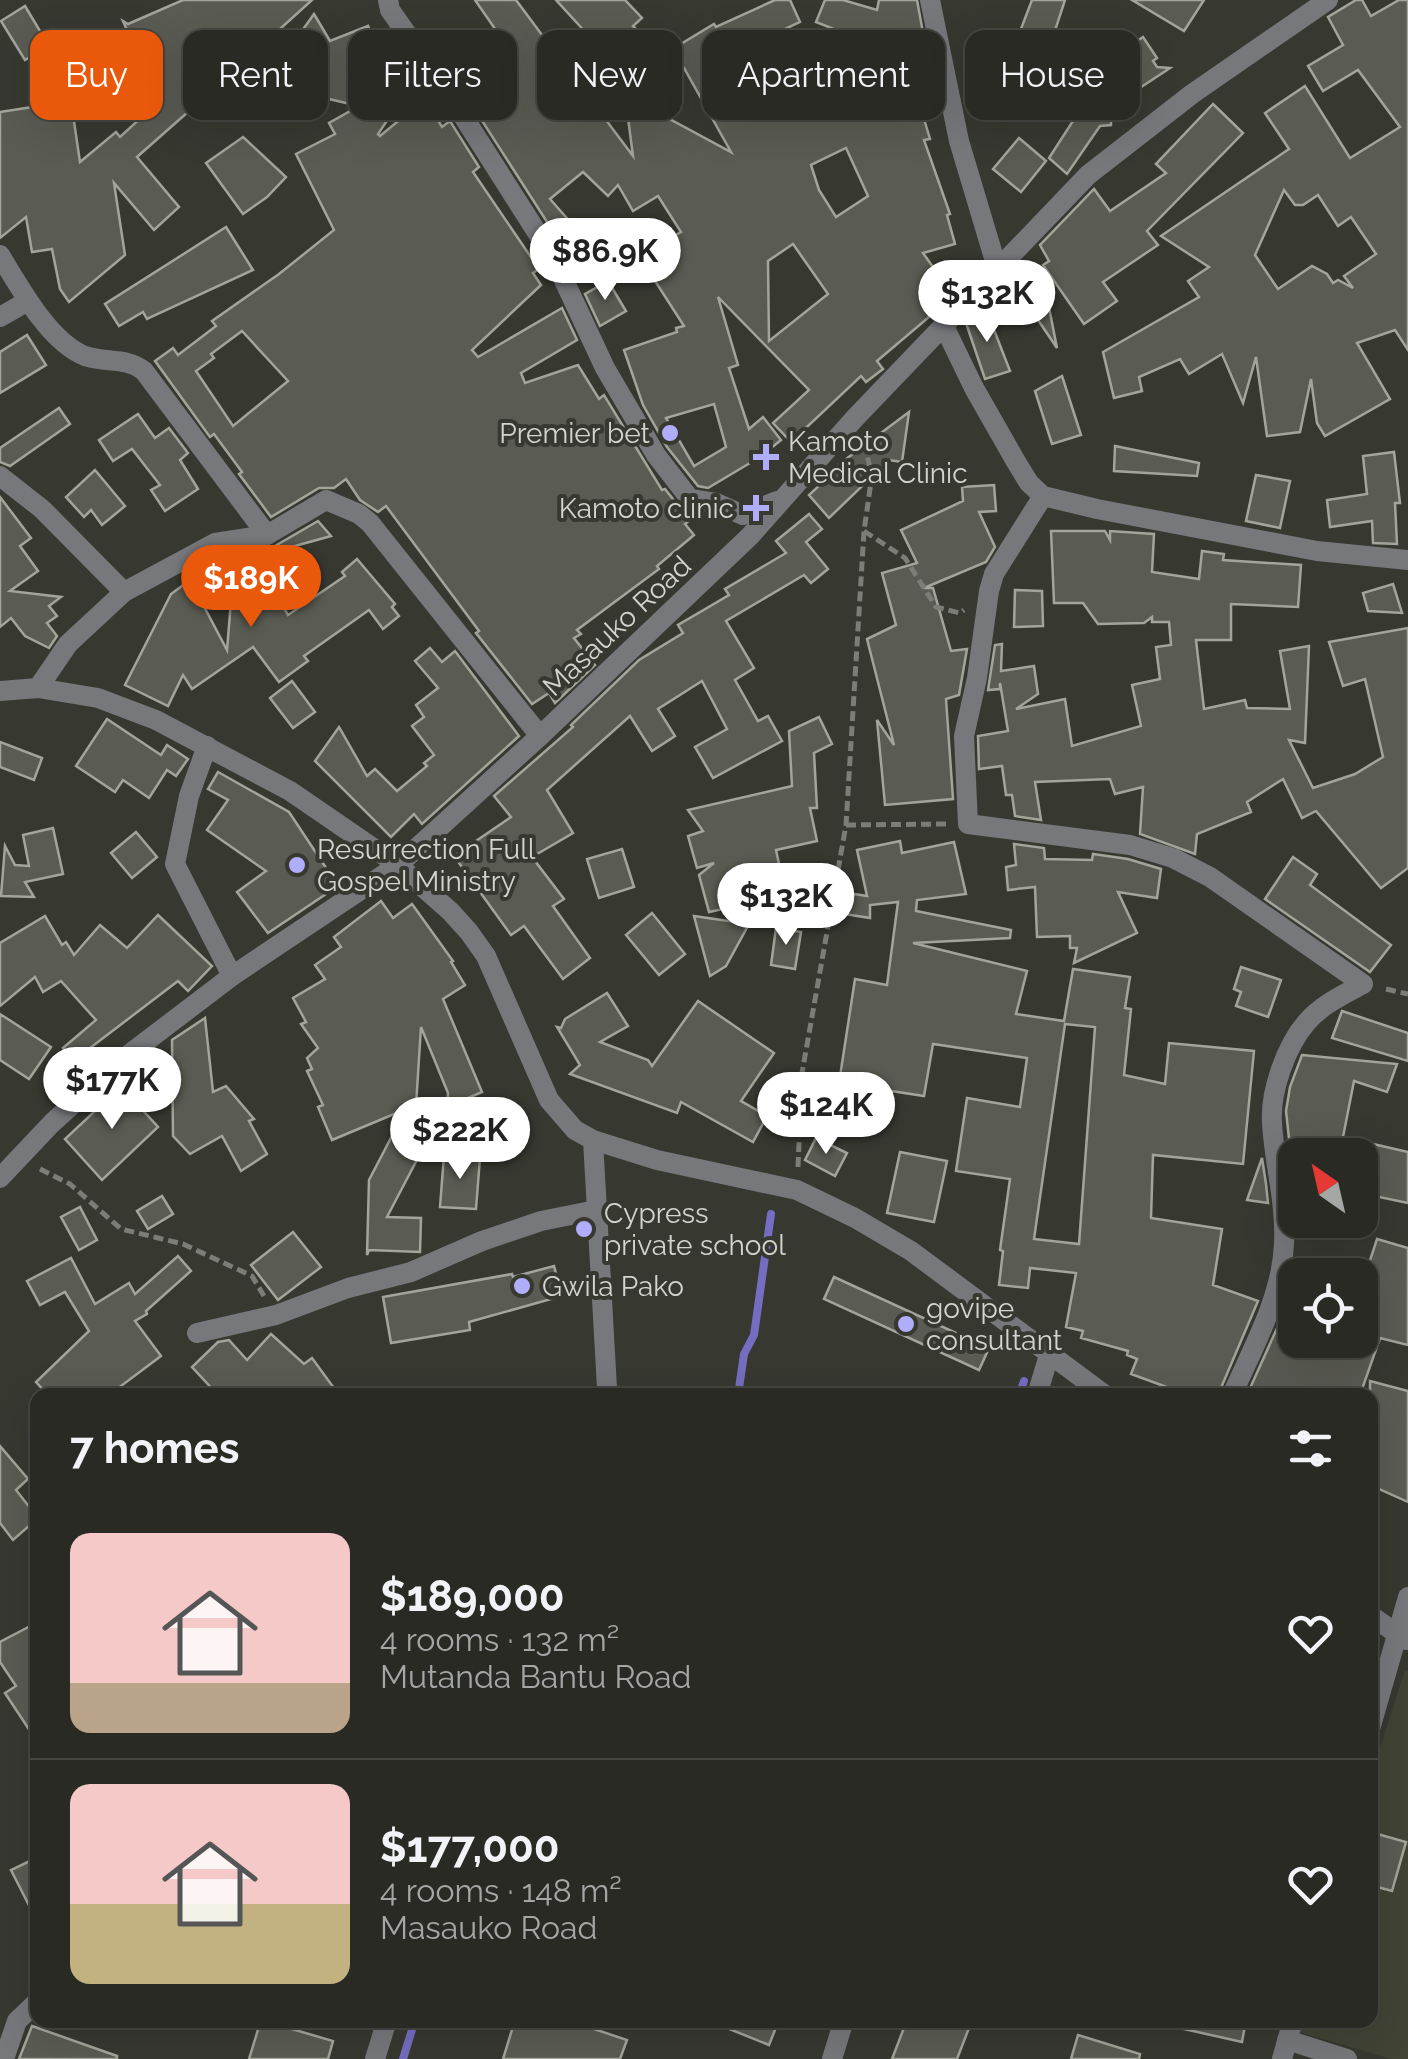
<!DOCTYPE html>
<meta charset="utf-8">
<style>
body{margin:0;font-family:Raleway,sans-serif;background:#31322c;color:#f1f3f6;height:100vh;display:flex;flex-direction:column;font-size:38px;white-space:nowrap}
*{box-sizing:border-box;margin:0}
p{font-size:32px;color:#a5a7a6}
.icon{flex:none;width:55px;height:55px;fill:none;stroke:currentColor;stroke-width:2;stroke-linecap:round;stroke-linejoin:round}
.map{position:relative;flex:1;overflow:hidden}
.drawer{position:absolute;left:30px;top:1388px;width:1348px;height:640px;display:flex;flex-direction:column;background:#292a24;border-radius:20px;box-shadow:0 10px 40px #0002,0 0 0 2px #454641}
.drawer>*{flex:none}
.banner{position:absolute;left:30px;top:30px;width:1350px;height:90px;display:flex;gap:20px}
.needle{width:65px;rotate:326deg}
.tools{position:absolute;left:1278px;top:1138px;display:grid;gap:20px}
.tools a{display:grid;place-items:center;width:100px;height:100px;border-radius:20px;background:#292a24;box-shadow:0 10px 40px #0002,0 0 0 2px #454641;font-size:50px}
.price{position:absolute;translate:-50% -85px;padding:0 22px;border-radius:35px;background:#fff;color:#222;font-size:32px;line-height:65px;filter:drop-shadow(0 2px 5px #0008)}
.price::after{content:'';position:absolute;left:50%;top:60px;width:30px;height:22px;margin-left:-15px;background:inherit;clip-path:polygon(0 0,100% 0,50% 100%)}
.price.selected{background:#ea580c;color:#fff}
ul{padding:0;list-style:none}
li{display:flex;align-items:center;gap:30px;height:250px;padding:0 40px}
li+li{border-top:2px solid #454641}
li span{display:grid;place-items:center;flex:none;width:280px;height:200px;border-radius:20px;color:#555}
li>.icon{margin-inline-start:auto}
span .icon{width:120px;height:120px;fill:#fffc;stroke-width:1}
li b{font-size:42px}
h2{display:flex;justify-content:space-between;align-items:center;height:120px;padding:0 40px;font-size:42px}
.pill{padding:0 35px;border-radius:20px;background:#292a24;box-shadow:0 10px 40px #0002,0 0 0 2px #454641;font-size:35px;line-height:90px}
.pill.selected{background:#ea580c;color:#fff}
.map>svg:first-child{display:block}
</style>
<div class="map">
<svg width="1408" height="2059" viewBox="0 0 1408 2059">
<rect width="100%" height="100%" fill="#373830"/>
<!-- built -->
<polygon fill="#414335" points="1405,1670 1408,1671 1408,2059 1391,2059 1296,2031 1299,2020 1370,2020 1370,1779"/>
<g fill="none" stroke-linecap="round" stroke-linejoin="round">
<!-- stream -->
<g stroke="#746dc1" stroke-width="8">
<polyline points="738,1395 744,1354 754,1335 771,1214"/>
<polyline points="1019,1395 1024,1381"/>
<polyline points="403,2059 415,2020"/>
</g>
</g>
<!-- building -->
<g fill="#5a5b52" stroke="#a3a59b" stroke-width="2.5" fill-rule="evenodd">
<polygon points="183,0 312,0 228,76 183,66 214,89 137,157 179,207 154,230 114,183 125,255 69,302 60,289 52,249 32,252 26,217 0,238 0,112 71,101 80,162 116,132 120,137 155,105 140,88 149,80 123,21 128,24"/>
<path d="M 475,0 L 516,0 L 580,86 L 553,110 L 594,104 L 633,156 L 625,95 L 731,152 L 684,68 L 677,72 L 666,53 L 714,24 L 716,27 L 775,0 L 790,0 L 800,22 L 736,52 L 906,78 L 897,106 L 918,99 L 930,139 L 924,140 L 950,214 L 947,215 L 955,244 L 923,253 L 945,284 L 939,291 L 948,301 L 877,361 L 883,369 L 866,382 L 861,376 L 791,442 L 773,423 L 809,390 L 718,297 L 738,365 L 729,368 L 749,429 L 763,417 L 781,440 L 760,457 L 708,488 L 698,486 L 667,447 L 643,405 L 624,350 L 677,332 L 676,328 L 684,326 L 639,256 L 681,232 L 658,196 L 633,211 L 618,185 L 608,196 L 583,172 L 550,199 L 609,266 L 597,278 L 556,236 L 472,105 L 479,100 L 455,73 L 500,36 ZM 846,148 L 868,196 L 836,217 L 819,190 L 811,165 ZM 793,244 L 828,294 L 769,341 L 768,261 ZM 714,404 L 726,447 L 694,466 L 666,418 Z"/>
<polygon points="556,0 625,0 642,18 633,26 639,32 610,59"/>
<polygon points="825,0 843,0 877,10 879,0 917,0 926,49 916,48 912,60 816,22"/>
<polygon points="1032,0 1065,0 1047,55 1042,59 1120,65 1113,57 1143,37 1157,58 1153,61 1157,67 1170,68 1111,107 1111,125 1100,126 1067,174 1049,158 1082,107 1019,103 1022,45 1016,42"/>
<polygon points="1132,0 1204,0 1184,31"/>
<path d="M 1356,0 L 1362,0 L 1371,16 L 1399,0 L 1408,0 L 1408,350 L 1395,330 L 1357,343 L 1390,399 L 1325,436 L 1317,423 L 1311,379 L 1300,432 L 1267,436 L 1256,357 L 1243,403 L 1222,354 L 1189,374 L 1180,359 L 1139,377 L 1142,391 L 1114,398 L 1103,352 L 1199,297 L 1188,281 L 1209,267 L 1161,236 L 1289,149 L 1265,113 L 1305,86 L 1350,158 L 1400,127 L 1358,70 L 1323,91 L 1308,66 L 1343,45 L 1328,17 ZM 1284,190 L 1295,205 L 1303,205 L 1318,195 L 1338,226 L 1351,217 L 1376,254 L 1344,276 L 1353,288 L 1338,280 L 1333,283 L 1327,274 L 1312,266 L 1278,289 L 1255,255 Z"/>
<polygon points="25,6 49,46 25,60 1,21"/>
<path d="M 314,14 L 330,41 L 368,26 L 398,104 L 378,134 L 380,136 L 425,99 L 442,127 L 450,121 L 479,167 L 473,172 L 539,269 L 533,273 L 541,285 L 472,350 L 478,357 L 562,308 L 577,340 L 521,373 L 525,383 L 578,365 L 599,399 L 604,395 L 662,490 L 665,489 L 680,508 L 697,514 L 685,524 L 694,535 L 657,566 L 659,569 L 577,630 L 581,634 L 574,638 L 595,665 L 555,703 L 549,693 L 532,704 L 476,633 L 479,631 L 386,506 L 378,512 L 360,500 L 346,479 L 334,488 L 319,488 L 271,517 L 239,474 L 242,472 L 214,434 L 210,437 L 155,361 L 173,348 L 178,355 L 216,326 L 212,321 L 279,274 L 334,230 L 296,154 L 335,134 L 329,123 L 359,106 L 264,84 ZM 242,331 L 288,381 L 233,426 L 196,371 L 214,358 L 211,354 Z"/>
<polygon points="1213,104 1243,133 1147,231 1158,245 1103,282 1117,301 1084,324 1043,265 1049,261 1040,245 1094,189 1110,211 1166,173 1156,164"/>
<polygon points="243,137 286,177 267,197 243,214 206,163"/>
<polygon points="1019,138 1046,161 1021,192 993,169"/>
<polygon points="226,227 253,270 147,319 143,312 119,326 105,304"/>
<polygon points="1042,272 1057,348 1017,289"/>
<polygon points="608,281 626,311 600,326 585,294"/>
<polygon points="984,304 1010,371 985,379 966,323"/>
<polygon points="27,335 46,365 0,393 0,352"/>
<polygon points="1062,376 1081,435 1052,444 1035,391"/>
<polygon points="59,408 70,424 10,466 0,462 0,448"/>
<polygon points="909,412 902,462 889,460 829,518 809,495 835,471 834,468"/>
<polygon points="138,414 155,438 169,428 188,453 180,460 198,489 165,511 151,490 160,485 132,449 113,461 99,440"/>
<polygon points="1115,446 1199,463 1197,476 1114,471"/>
<polygon points="1394,452 1400,503 1395,503 1397,544 1373,543 1372,521 1330,527 1327,500 1367,494 1363,456"/>
<polygon points="95,470 125,506 102,525 91,510 84,517 66,497"/>
<polygon points="1256,475 1290,481 1280,528 1246,521"/>
<polygon points="994,485 996,511 979,512 995,547 986,562 924,588 933,588 951,651 967,649 959,695 946,699 953,799 885,805 877,720 894,745 867,639 896,625 882,573 917,563 901,530 963,501 962,487"/>
<polygon points="0,497 31,538 20,546 38,571 10,591 61,597 49,606 57,616 47,623 57,636 49,648 25,636 11,618 0,627"/>
<polygon points="809,514 822,529 806,542 828,569 811,583 804,575 726,621 754,668 735,680 758,721 768,716 782,741 713,778 695,747 727,729 702,681 658,709 675,736 652,751 630,716 547,790 573,833 532,857 564,899 553,906 590,958 563,979 524,926 511,935 454,856 511,817 494,796 573,727 571,725 639,660 683,633 678,625 729,595 725,589 786,553 776,541"/>
<polygon points="318,521 331,536 277,551 275,546"/>
<polygon points="1051,531 1105,531 1110,540 1110,531 1154,534 1152,572 1199,579 1202,551 1224,554 1223,560 1301,565 1298,607 1231,604 1231,640 1196,640 1204,709 1245,700 1247,708 1290,709 1280,651 1309,646 1305,743 1289,740 1313,788 1355,774 1383,757 1365,679 1343,686 1329,642 1408,628 1408,868 1381,888 1316,811 1302,818 1283,779 1247,802 1251,812 1197,834 1195,854 1140,834 1143,787 1115,794 1110,779 1035,782 1041,820 1015,816 1012,795 1006,795 1002,766 979,769 978,736 1008,731 1000,683 1000,689 988,690 995,645 1002,644 1001,671 1034,666 1038,694 1016,709 1065,699 1072,746 1141,726 1132,685 1160,679 1156,647 1171,645 1169,622 1152,622 1152,617 1144,623 1098,624 1083,603 1054,603"/>
<polygon points="357,559 395,604 392,607 399,616 383,629 369,610 304,656 308,661 279,682 253,647 192,689 183,675 168,706 125,685 171,594 190,580 227,650 233,576 256,561 288,615 345,576 342,572"/>
<polygon points="1393,584 1402,613 1368,611 1363,593"/>
<polygon points="1015,590 1042,591 1043,626 1014,627"/>
<polygon points="430,648 442,662 455,651 519,736 422,824 414,814 391,837 315,761 339,727 367,776 375,769 397,791 427,766 424,763 434,755 412,726 424,717 416,705 438,688 415,661"/>
<polygon points="292,681 315,712 293,728 270,698"/>
<polygon points="819,717 832,744 814,753 817,808 810,808 817,841 776,850 786,896 709,912 699,875 714,863 697,868 688,836 703,831 688,810 792,786 789,731"/>
<polygon points="107,719 161,755 167,745 188,759 176,776 167,770 149,798 123,780 115,792 76,766"/>
<polygon points="0,742 42,758 34,780 0,767"/>
<polygon points="218,772 289,812 338,886 268,933 237,892 266,871 207,830 228,800 208,789"/>
<polygon points="53,828 63,874 25,882 34,897 1,896 5,846 15,865 29,866 23,835"/>
<polygon points="136,832 157,857 132,878 111,853"/>
<path d="M 900,841 L 902,853 L 954,842 L 966,894 L 917,900 L 916,911 L 1011,930 L 1010,938 L 913,943 L 1027,971 L 1016,1014 L 1064,1021 L 1073,969 L 1130,977 L 1125,1008 L 1131,1009 L 1124,1075 L 1165,1084 L 1169,1043 L 1254,1051 L 1243,1164 L 1153,1155 L 1151,1218 L 1222,1229 L 1213,1285 L 1258,1301 L 1218,1395 L 1168,1395 L 1172,1389 L 1131,1374 L 1137,1359 L 1127,1355 L 1128,1351 L 1081,1338 L 1083,1331 L 1066,1327 L 1076,1273 L 1030,1268 L 1028,1288 L 999,1285 L 1003,1251 L 1000,1250 L 1010,1179 L 956,1171 L 967,1098 L 1020,1107 L 1027,1058 L 933,1044 L 924,1096 L 839,1083 L 855,979 L 887,985 L 898,902 L 870,905 L 870,918 L 838,913 L 841,892 L 867,896 L 857,850 ZM 1065,1024 L 1095,1027 L 1079,1244 L 1034,1239 Z"/>
<polygon points="1014,844 1044,848 1045,859 1092,860 1093,854 1128,859 1161,869 1157,898 1118,892 1137,933 1074,963 1077,948 1070,948 1070,936 1037,937 1035,887 1008,890 1006,867 1016,865"/>
<polygon points="622,849 634,887 599,898 587,859"/>
<polygon points="1293,857 1317,874 1310,885 1391,945 1370,972 1265,899"/>
<polygon points="381,901 393,918 412,904 453,961 451,962 465,985 443,999 482,1092 447,1107 448,1093 421,1027 413,1153 420,1154 387,1217 421,1218 420,1252 369,1250 367,1255 369,1180 406,1109 332,1140 318,1107 323,1105 307,1071 312,1069 307,1058 318,1048 301,1024 306,1022 293,998 325,979 315,965 341,947 334,937"/>
<polygon points="652,913 685,954 659,975 626,935"/>
<polygon points="158,915 212,966 188,991 178,981 73,1061 63,1048 96,1020 61,981 43,992 35,977 0,1006 0,943 45,916 62,945 66,942 74,955 100,925 127,948"/>
<polygon points="694,916 749,924 726,966 710,976"/>
<polygon points="776,928 801,932 795,969 771,965"/>
<polygon points="1241,967 1281,980 1268,1017 1236,1006 1241,992 1234,989"/>
<polygon points="607,993 628,1026 600,1042 648,1060 652,1066 698,1001 774,1053 741,1101 767,1116 753,1142 681,1102 677,1113 570,1074 580,1065 557,1027 561,1028 565,1019"/>
<polygon points="1342,1011 1408,1033 1408,1061 1332,1038"/>
<polygon points="0,1014 51,1047 29,1079 0,1060"/>
<polygon points="205,1018 213,1092 226,1086 254,1119 249,1121 267,1154 241,1171 222,1136 190,1154 173,1136 172,1040"/>
<polygon points="1302,1055 1397,1064 1387,1092 1354,1081 1343,1137 1408,1152 1408,1203 1360,1193 1360,1155 1295,1155 1295,1194 1286,1111 1290,1087"/>
<polygon points="117,1082 158,1127 102,1180 65,1139 109,1098 106,1093"/>
<polygon points="816,1138 847,1153 835,1176 805,1160"/>
<polygon points="900,1152 947,1161 934,1222 887,1213"/>
<polygon points="444,1155 480,1158 476,1209 440,1207"/>
<polygon points="1262,1158 1266,1184 1268,1203 1247,1200"/>
<polygon points="162,1196 173,1214 148,1229 137,1211"/>
<polygon points="80,1207 97,1240 79,1250 61,1217"/>
<polygon points="293,1232 321,1267 278,1300 251,1265"/>
<polygon points="1377,1239 1408,1248 1408,1345 1380,1338 1360,1395 1247,1395 1278,1326 1295,1269 1295,1340 1338,1354 1343,1340 1360,1340 1360,1291"/>
<polygon points="178,1256 191,1271 146,1311 147,1314 135,1321 161,1356 109,1395 48,1395 36,1382 89,1331 65,1292 40,1305 27,1281 71,1258 95,1304 129,1283 135,1294"/>
<polygon points="554,1266 562,1296 469,1322 470,1330 391,1343 383,1297 512,1274 513,1277"/>
<polygon points="834,1277 989,1348 979,1370 824,1299"/>
<polygon points="271,1334 304,1364 312,1358 339,1395 218,1395 192,1367 218,1342 229,1340 247,1360"/>
<polygon points="1370,1381 1408,1391 1408,1502 1370,1485"/>
<polygon points="0,1446 28,1479 16,1490 38,1518 13,1540 0,1523"/>
<polygon points="38,1622 38,1743 5,1693 16,1686 0,1662 0,1642"/>
<polygon points="1374,1833 1406,1842 1392,1891 1370,1885 1370,1848"/>
<polygon points="38,1857 38,1923 11,1870"/>
<polygon points="261,2020 333,2041 328,2059 249,2059"/>
<polygon points="515,2020 567,2020 627,2040 620,2059 503,2059"/>
<polygon points="707,2020 779,2020 769,2045"/>
<polygon points="907,2020 948,2020 969,2028 957,2059 892,2059"/>
<polygon points="1185,2020 1246,2020 1242,2042 1184,2029"/>
<polygon points="32,2026 117,2056 117,2059 19,2059"/>
<polygon points="1078,2035 1140,2054 1139,2059 1071,2059"/>
</g>
<g fill="none" stroke-linecap="round" stroke-linejoin="round">
<!-- path -->
<g stroke="#7c7d77" stroke-width="5" stroke-dasharray="10 5" stroke-linecap="butt">
<polyline points="864,531 905,558 936,607 960,613 964,610"/>
<polyline points="846,825 948,824"/>
<polyline points="1386,989 1408,994"/>
<polyline points="798,1167 802,1073 846,825 864,531 872,475 863,440"/>
<polyline points="40,1169 70,1184 121,1229 183,1244 252,1276 264,1296"/>
</g>
<!-- minor -->
<g stroke="#77787c" stroke-width="20">
<polyline points="388,0 390,10 447,91 554,259 605,368 656,455 690,499 716,503 743,515 777,501"/>
<polyline points="930,0 959,141 997,268"/>
<path d="M 0,255 C 19,286 49,342 85,356 C 105,363 127,357 144,371 L 267,535"/>
<polyline points="0,317 28,301"/>
<polyline points="944,326 974,388 1015,460 1029,483 1043,496 1097,509 1317,551 1408,560"/>
<polyline points="0,476 42,509 124,592"/>
<path d="M 1043,496 L 994,574 L 989,591 L 977,678 L 964,736 L 968,824 L 1130,845 L 1173,858 L 1210,877 L 1363,984 C 1343,995 1321,1005 1306,1023 C 1286,1046 1270,1092 1272,1122 C 1274,1164 1286,1200 1284,1244 C 1282,1296 1253,1348 1232,1395"/>
<polyline points="38,688 68,644 124,592 215,543 267,535 326,500 359,514 370,523 540,736"/>
<polyline points="0,691 38,688 98,698 156,720 290,791 398,865 451,912 469,932 486,956 549,1100 575,1130 593,1140 657,1160 797,1190 855,1218 911,1251 1105,1395"/>
<polyline points="207,746 189,796 175,864 232,976"/>
<polyline points="593,1140 607,1388 605,1395"/>
<polyline points="0,1178 52,1123 119,1062 232,976 398,865 540,736 750,536 855,418 1088,175 1192,94 1328,0"/>
<polyline points="197,1333 276,1315 348,1288 411,1272 482,1241 541,1221 596,1210"/>
<polyline points="1037,1395 1050,1352"/>
<polyline points="1370,1615 1406,1640"/>
<polyline points="1370,1729 1408,1597"/>
<polyline points="1287,2040 1347,2059"/>
<polyline points="4,2059 17,2021 38,2001"/>
<polyline points="375,2059 387,2020"/>
<polyline points="832,2059 844,2020"/>
<polyline points="1282,2059 1293,2020"/>
</g>
</g>
<!-- markers -->
<g fill="#b0adfa" stroke="#373830" stroke-width="4">
<circle cx="670" cy="433" r="10"/>
<path d="M761 442h10v10h10v10h-10v10h-10v-10h-10v-10h10z"/>
<path d="M751 493h10v10h10v10h-10v10h-10v-10h-10v-10h10z"/>
<circle cx="297" cy="865" r="10"/>
<circle cx="584" cy="1229" r="10"/>
<circle cx="522" cy="1286" r="10"/>
<circle cx="906" cy="1324" r="10"/>
</g>
<g text-anchor="middle" dominant-baseline="central" stroke-width="8" stroke-linejoin="round" paint-order="stroke">
<!-- poi labels -->
<g font-size="28" fill="#d3d4cf" stroke="#373830" text-anchor="start">
<text x="650" y="433" text-anchor="end">Premier bet</text>
<text x="788" y="441">Kamoto<tspan x="788" dy="32">Medical Clinic</tspan></text>
<text x="734" y="508" text-anchor="end">Kamoto clinic</text>
<text x="317" y="849">Resurrection Full<tspan x="317" dy="32">Gospel Ministry</tspan></text>
<text x="604" y="1213">Cypress<tspan x="604" dy="32">private school</tspan></text>
<text x="542" y="1286">Gwila Pako</text>
<text x="926" y="1308">govipe<tspan x="926" dy="32">consultant</tspan></text>
</g>
<!-- street labels -->
<g font-size="28" fill="#d3d4cf" stroke="#373830">
<text transform="translate(617 626) rotate(-43)">Masauko Road</text>
</g>
</g>
</svg>
<div class="tools">
<a><svg class="needle" viewBox="-14 -14 28 28"><path d="M0-13l5 13h-10z" fill="#e53935"/><path d="M0 13l5-13h-10z" fill="#a5a7a6"/></svg></a>
<a><svg class="icon" aria-label="locate" viewBox="0 0 24 24"><circle cx="12" cy="12" r="6"/><path d="M12 2v4M12 18v4M2 12h4M18 12h4"/></svg></a>
</div>
<b class="price" style="left:605px;top:303px">$86.9K</b>
<b class="price" style="left:987px;top:345px">$132K</b>
<b class="price selected" style="left:251px;top:630px">$189K</b>
<b class="price" style="left:786px;top:948px">$132K</b>
<b class="price" style="left:112px;top:1132px">$177K</b>
<b class="price" style="left:826px;top:1157px">$124K</b>
<b class="price" style="left:460px;top:1182px">$222K</b>
<div class="banner">
<a class="pill selected">Buy</a>
<a class="pill">Rent</a>
<a class="pill">Filters</a>
<a class="pill">New</a>
<a class="pill">Apartment</a>
<a class="pill">House</a>
</div>
<section class="drawer">
<h2>7 homes<svg class="icon" aria-label="filters" viewBox="0 0 24 24"><path d="M4 7h16M4 17h16"/><circle cx="9" cy="7" r="2"/><circle cx="15" cy="17" r="2"/></svg></h2>
<ul>
<li><span style="background:linear-gradient(#f6c9c9 75%,#b9a48a 0)"><svg class="icon" aria-label="home" viewBox="0 0 24 24"><path d="M3 11l9-7 9 7M6 9v11h12V9"/></svg></span><div><b>$189,000</b><p>4 rooms · 132 m²</p><p>Mutanda Bantu Road</p></div><svg class="icon" aria-label="heart" viewBox="0 0 24 24"><path d="M12 20l-8-8c-3-5 5-10 8-4 3-6 11-1 8 4z"/></svg></li>
<li><span style="background:linear-gradient(#f6c9c9 60%,#c2b280 0)"><svg class="icon" aria-label="home" viewBox="0 0 24 24"><path d="M3 11l9-7 9 7M6 9v11h12V9"/></svg></span><div><b>$177,000</b><p>4 rooms · 148 m²</p><p>Masauko Road</p></div><svg class="icon" aria-label="heart" viewBox="0 0 24 24"><path d="M12 20l-8-8c-3-5 5-10 8-4 3-6 11-1 8 4z"/></svg></li>
</ul>
</section>
</div>
